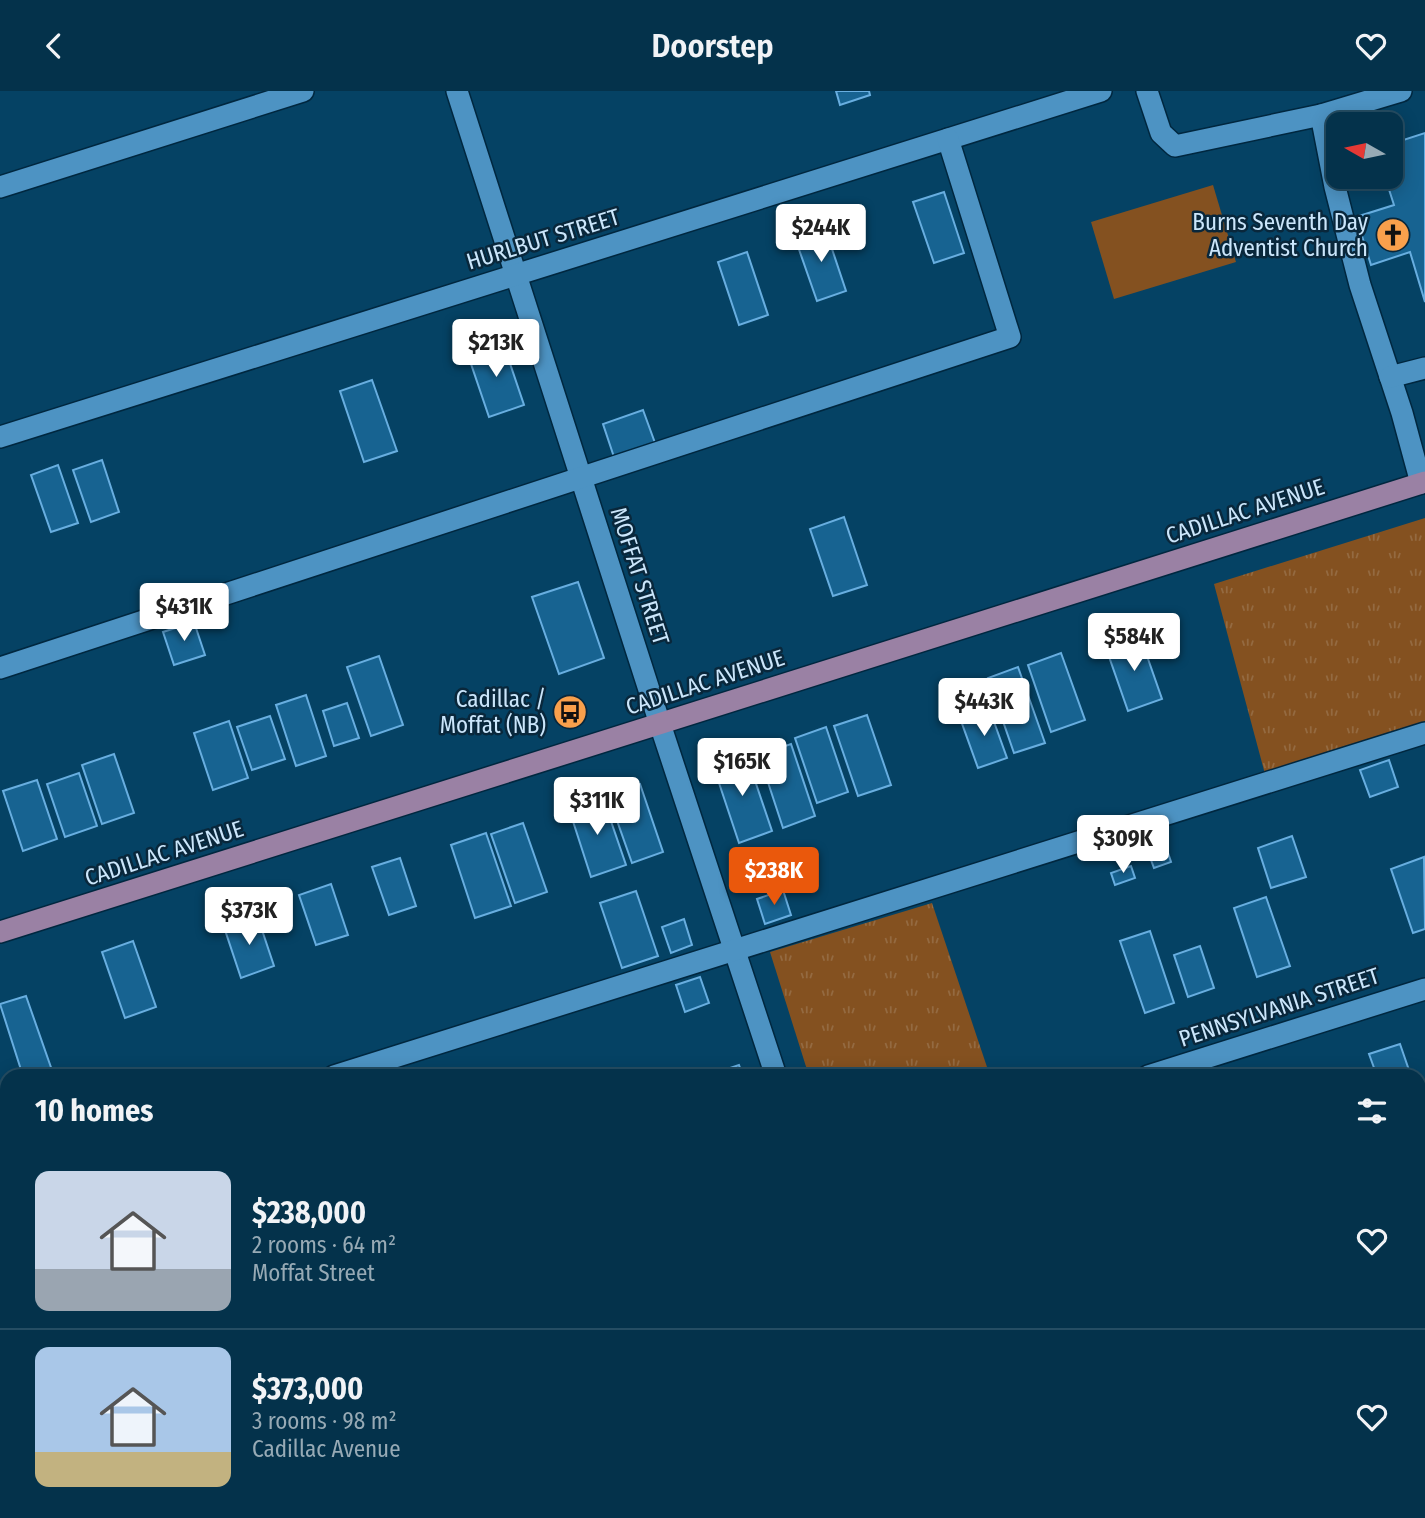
<!DOCTYPE html>
<meta charset="utf-8">
<style>
body{margin:0;font-family:"Fira Sans Condensed",sans-serif;background:#123e55;color:#f1f3f6;height:100vh;display:flex;flex-direction:column;font-size:26px;white-space:nowrap}
*{box-sizing:border-box;margin:0}
p{font-size:23px;color:#97aab5}
.icon{flex:none;width:38px;height:38px;fill:none;stroke:currentColor;stroke-width:2;stroke-linecap:round;stroke-linejoin:round}
.map{position:relative;flex:1;overflow:hidden}
.side{position:absolute;left:0px;top:978px;width:1426px;height:450px;display:flex;flex-direction:column;background:#04324b;border-radius:21px 21px 0 0;box-shadow:0 4px 18px #0003,0 0 0 2px #254d63}
.side>*{flex:none}
.needle{width:46px;rotate:279deg}
.tools{position:absolute;left:1326px;top:21px;display:grid;gap:14px}
.tools a{display:grid;place-items:center;width:77px;height:77px;border-radius:14px;background:#04324b;box-shadow:0 4px 18px #0003,0 0 0 2px #254d63;font-size:35px}
.price{position:absolute;translate:-50% -60px;padding:0 16px;border-radius:7px;background:#fff;color:#222;font-size:23px;line-height:46px;filter:drop-shadow(0 2px 4px #0008)}
.price::after{content:'';position:absolute;left:50%;top:42px;width:21px;height:16px;margin-left:-10px;background:inherit;clip-path:polygon(0 0,100% 0,50% 100%)}
.price.active{background:#ea580c;color:#fff}
ul{padding:0;list-style:none}
li{display:flex;align-items:center;gap:21px;height:175px;padding:0 35px}
li+li{border-top:2px solid #254d63}
li span{display:grid;place-items:center;flex:none;width:196px;height:140px;border-radius:14px;color:#555}
li>.icon{margin-inline-start:auto}
span .icon{width:84px;height:84px;fill:#fffc;stroke-width:1}
li b{font-size:30px}
h2{display:flex;justify-content:space-between;align-items:center;height:84px;padding:0 35px;font-size:30px}
header{display:flex;justify-content:space-between;align-items:center;height:91px;padding:0 35px;background:#04324b;font-size:32px;font-weight:600}
.map>svg:first-child{display:block}
</style>
<header><svg class="icon" aria-label="back" viewBox="0 0 24 24"><path d="M15 5l-7 7 7 7"/></svg>Doorstep<svg class="icon" aria-label="heart" viewBox="0 0 24 24"><path d="M12 20l-8-8c-3-5 5-10 8-4 3-6 11-1 8 4z"/></svg></header>
<div class="map">
<svg width="1425" height="1427" viewBox="0 0 1425 1427">
<defs>
<pattern id="grass-tufts" width="24" height="20" patternUnits="userSpaceOnUse" patternTransform="scale(1.75)"><rect width="24" height="20" fill="#845120"/><path d="M3 7l-1-3M5 7V3M7 7l1-3M15 17l-1-3M17 17v-4M19 17l1-3" fill="none" stroke="#946a41"/></pattern>
</defs>
<rect width="100%" height="100%" fill="#054264"/>
<!-- grass -->
<g fill="url(#grass-tufts)">
<polygon points="1425,427 1425,631 1265,683 1214,493"/>
<polygon points="932,812 990,985 809,985 770,861"/>
</g>
<!-- park -->
<polygon fill="#845120" points="1213,94 1236,171 1114,208 1091,131"/>
<!-- building -->
<g fill="#176391" stroke="#68aee0" stroke-width="2">
<polygon points="836,0 869,0 870,4 840,14"/>
<polygon points="1425,42 1425,211 1410,161 1371,174 1356,126 1394,114 1385,86 1391,86 1391,53"/>
<polygon points="944,101 964,162 934,172 913,111"/>
<polygon points="825,137 846,200 817,210 795,147"/>
<polygon points="747,161 768,224 739,234 718,171"/>
<polygon points="502,249 524,314 489,326 467,261"/>
<polygon points="372,289 397,360 364,371 340,300"/>
<polygon points="643,319 655,352 614,366 603,333"/>
<polygon points="102,369 119,421 91,431 73,379"/>
<polygon points="58,374 78,432 51,441 31,384"/>
<polygon points="844,426 867,494 833,505 810,438"/>
<polygon points="578,491 604,567 559,583 532,506"/>
<polygon points="194,531 205,564 174,574 163,541"/>
<polygon points="1140,545 1162,608 1128,620 1106,557"/>
<polygon points="1061,562 1085,629 1051,641 1028,574"/>
<polygon points="379,565 403,634 371,645 347,576"/>
<polygon points="1018,576 1045,652 1014,662 988,587"/>
<polygon points="306,604 326,665 296,675 276,614"/>
<polygon points="347,612 359,647 334,655 323,620"/>
<polygon points="989,617 1007,667 978,677 960,627"/>
<polygon points="867,624 891,694 858,705 834,635"/>
<polygon points="270,625 285,668 252,679 237,636"/>
<polygon points="229,630 248,687 213,699 194,642"/>
<polygon points="826,636 848,701 817,712 795,647"/>
<polygon points="791,653 815,725 783,737 759,664"/>
<polygon points="114,663 134,722 102,733 82,674"/>
<polygon points="746,663 772,740 739,752 713,674"/>
<polygon points="1389,669 1398,696 1370,706 1360,679"/>
<polygon points="79,682 97,735 65,746 47,693"/>
<polygon points="37,689 57,748 23,760 3,700"/>
<polygon points="640,693 663,761 632,772 608,704"/>
<polygon points="603,707 626,774 591,786 569,718"/>
<polygon points="523,732 547,801 515,812 491,743"/>
<polygon points="486,742 511,815 475,827 451,754"/>
<polygon points="1162,744 1171,771 1154,777 1144,750"/>
<polygon points="1292,745 1306,786 1271,797 1258,757"/>
<polygon points="1424,766 1425,838 1413,842 1391,778"/>
<polygon points="400,767 416,815 389,824 372,776"/>
<polygon points="1131,775 1135,787 1115,794 1111,782"/>
<polygon points="331,793 348,844 316,854 299,804"/>
<polygon points="783,799 791,824 765,833 757,808"/>
<polygon points="636,800 658,865 622,877 600,812"/>
<polygon points="1266,806 1290,875 1257,886 1234,817"/>
<polygon points="257,824 274,875 241,887 224,836"/>
<polygon points="684,828 692,854 671,862 662,836"/>
<polygon points="1150,840 1174,912 1145,922 1120,850"/>
<polygon points="133,850 156,916 125,927 102,861"/>
<polygon points="1200,855 1214,897 1188,906 1174,864"/>
<polygon points="700,886 709,912 685,921 676,894"/>
<polygon points="26,905 54,985 23,985 0,913"/>
<polygon points="1400,953 1411,985 1377,985 1369,963"/>
<polygon points="739,974 743,985 706,985"/>
<polygon points="7,1227 7,1280 0,1282 0,1230"/>
<polygon points="1419,1255 1425,1272 1425,1292 1419,1294"/>
<polygon points="45,1421 92,1421 94,1427 47,1427"/>
</g>
<g fill="none" stroke-linecap="round" stroke-linejoin="round">
<!-- minor casing -->
<g stroke="#00273f" stroke-width="24">
<g id="minor">
<polyline points="457,0 660,633 776,985"/>
<polyline points="1147,0 1161,42 1175,55 1321,24 1335,96 1360,194 1402,322 1421,392"/>
<polyline points="1321,24 1401,0"/>
<polyline points="0,96 303,0"/>
<polyline points="1390,286 1425,277"/>
<polyline points="0,346 1101,0"/>
<polyline points="0,577 1010,246 948,48"/>
<polyline points="334,985 1425,642"/>
<polyline points="1148,985 1425,898"/>
<polyline points="0,1056 7,1077"/>
<polyline points="1419,1127 1425,1125"/>
<polyline points="0,1348 7,1346"/>
<polyline points="1419,1360 1425,1358"/>
<polyline points="122,1421 124,1427"/>
<polyline points="921,1421 923,1427"/>
<polyline points="1367,1421 1369,1427"/>
<polyline points="475,1427 494,1421"/>
<polyline points="1211,1427 1229,1421"/>
</g>
</g>
<!-- major casing -->
<g stroke="#00273f" stroke-width="24">
<polyline id="major" points="0,841 1425,391"/>
</g>
<!-- minor -->
<use href="#minor" stroke="#4d93c3" stroke-width="21"/>
<!-- major -->
<use href="#major" stroke="#9a81a4" stroke-width="21"/>
</g>
<!-- icons -->
<defs>
<g id="church-disc" transform="scale(1.75)"><circle r="9.5" fill="#f9a04c" stroke="#09273b"/><path d="M-1.2-6h2.4v3.5h3.3v2.4h-3.3V6h-2.4V-.1h-3.3v-2.4h3.3Z" fill="#111"/></g>
<g id="bus-disc" transform="scale(1.75)"><circle r="9.5" fill="#f9a04c" stroke="#09273b"/><path d="M-5-6H5V4H4V6H2V4H-2V6H-4V4H-5ZM-3.5-4V0h7V-4ZM-3.5 1.2v1.5H-2V1.2ZM2 1.2v1.5H3.5V1.2Z" fill="#111"/></g>
</defs>
<g fill-rule="evenodd">
<use href="#church-disc" x="1393" y="144"/>
<use href="#bus-disc" x="570" y="621"/>
</g>
<g text-anchor="middle" dominant-baseline="central" stroke-width="5" stroke-linejoin="round" paint-order="stroke">
<!-- poi labels -->
<g font-size="23" fill="#cbe6fb" stroke="#09273b" text-anchor="end">
<text x="1368" y="131">Burns Seventh Day<tspan x="1368" dy="26">Adventist Church</tspan></text>
<text x="546" y="608">Cadillac /<tspan x="546" dy="26">Moffat (NB)</tspan></text>
</g>
<!-- street labels -->
<g font-size="23" fill="#cbe6fb" stroke="#09273b">
<text transform="translate(543 148) rotate(-17)">HURLBUT STREET</text>
<text transform="translate(1245 420) rotate(-18)">CADILLAC AVENUE</text>
<text transform="translate(640 485) rotate(72)">MOFFAT STREET</text>
<text transform="translate(705 591) rotate(-18)">CADILLAC AVENUE</text>
<text transform="translate(164 762) rotate(-18)">CADILLAC AVENUE</text>
<text transform="translate(1279 916) rotate(-18)">PENNSYLVANIA STREET</text>
</g>
</g>
</svg>
<div class="tools">
<a><svg class="needle" viewBox="-14 -14 28 28"><path d="M0-13l5 13h-10z" fill="#e53935"/><path d="M0 13l5-13h-10z" fill="#97aab5"/></svg></a>
</div>
<b class="price" style="left:821px;top:173px">$244K</b>
<b class="price" style="left:496px;top:288px">$213K</b>
<b class="price" style="left:184px;top:552px">$431K</b>
<b class="price" style="left:1134px;top:582px">$584K</b>
<b class="price" style="left:984px;top:647px">$443K</b>
<b class="price" style="left:742px;top:707px">$165K</b>
<b class="price" style="left:597px;top:746px">$311K</b>
<b class="price" style="left:1123px;top:784px">$309K</b>
<b class="price active" style="left:774px;top:816px">$238K</b>
<b class="price" style="left:249px;top:856px">$373K</b>
<section class="side">
<h2>10 homes<svg class="icon" aria-label="filters" viewBox="0 0 24 24"><path d="M4 7h16M4 17h16"/><circle cx="9" cy="7" r="2"/><circle cx="15" cy="17" r="2"/></svg></h2>
<ul>
<li><span style="background:linear-gradient(#c9d6e8 70%,#9aa5b1 0)"><svg class="icon" aria-label="home" viewBox="0 0 24 24"><path d="M3 11l9-7 9 7M6 9v11h12V9"/></svg></span><div><b>$238,000</b><p>2 rooms · 64 m²</p><p>Moffat Street</p></div><svg class="icon" aria-label="heart" viewBox="0 0 24 24"><path d="M12 20l-8-8c-3-5 5-10 8-4 3-6 11-1 8 4z"/></svg></li>
<li><span style="background:linear-gradient(#a9c7e8 75%,#c2b280 0)"><svg class="icon" aria-label="home" viewBox="0 0 24 24"><path d="M3 11l9-7 9 7M6 9v11h12V9"/></svg></span><div><b>$373,000</b><p>3 rooms · 98 m²</p><p>Cadillac Avenue</p></div><svg class="icon" aria-label="heart" viewBox="0 0 24 24"><path d="M12 20l-8-8c-3-5 5-10 8-4 3-6 11-1 8 4z"/></svg></li>
</ul>
</section>
</div>
